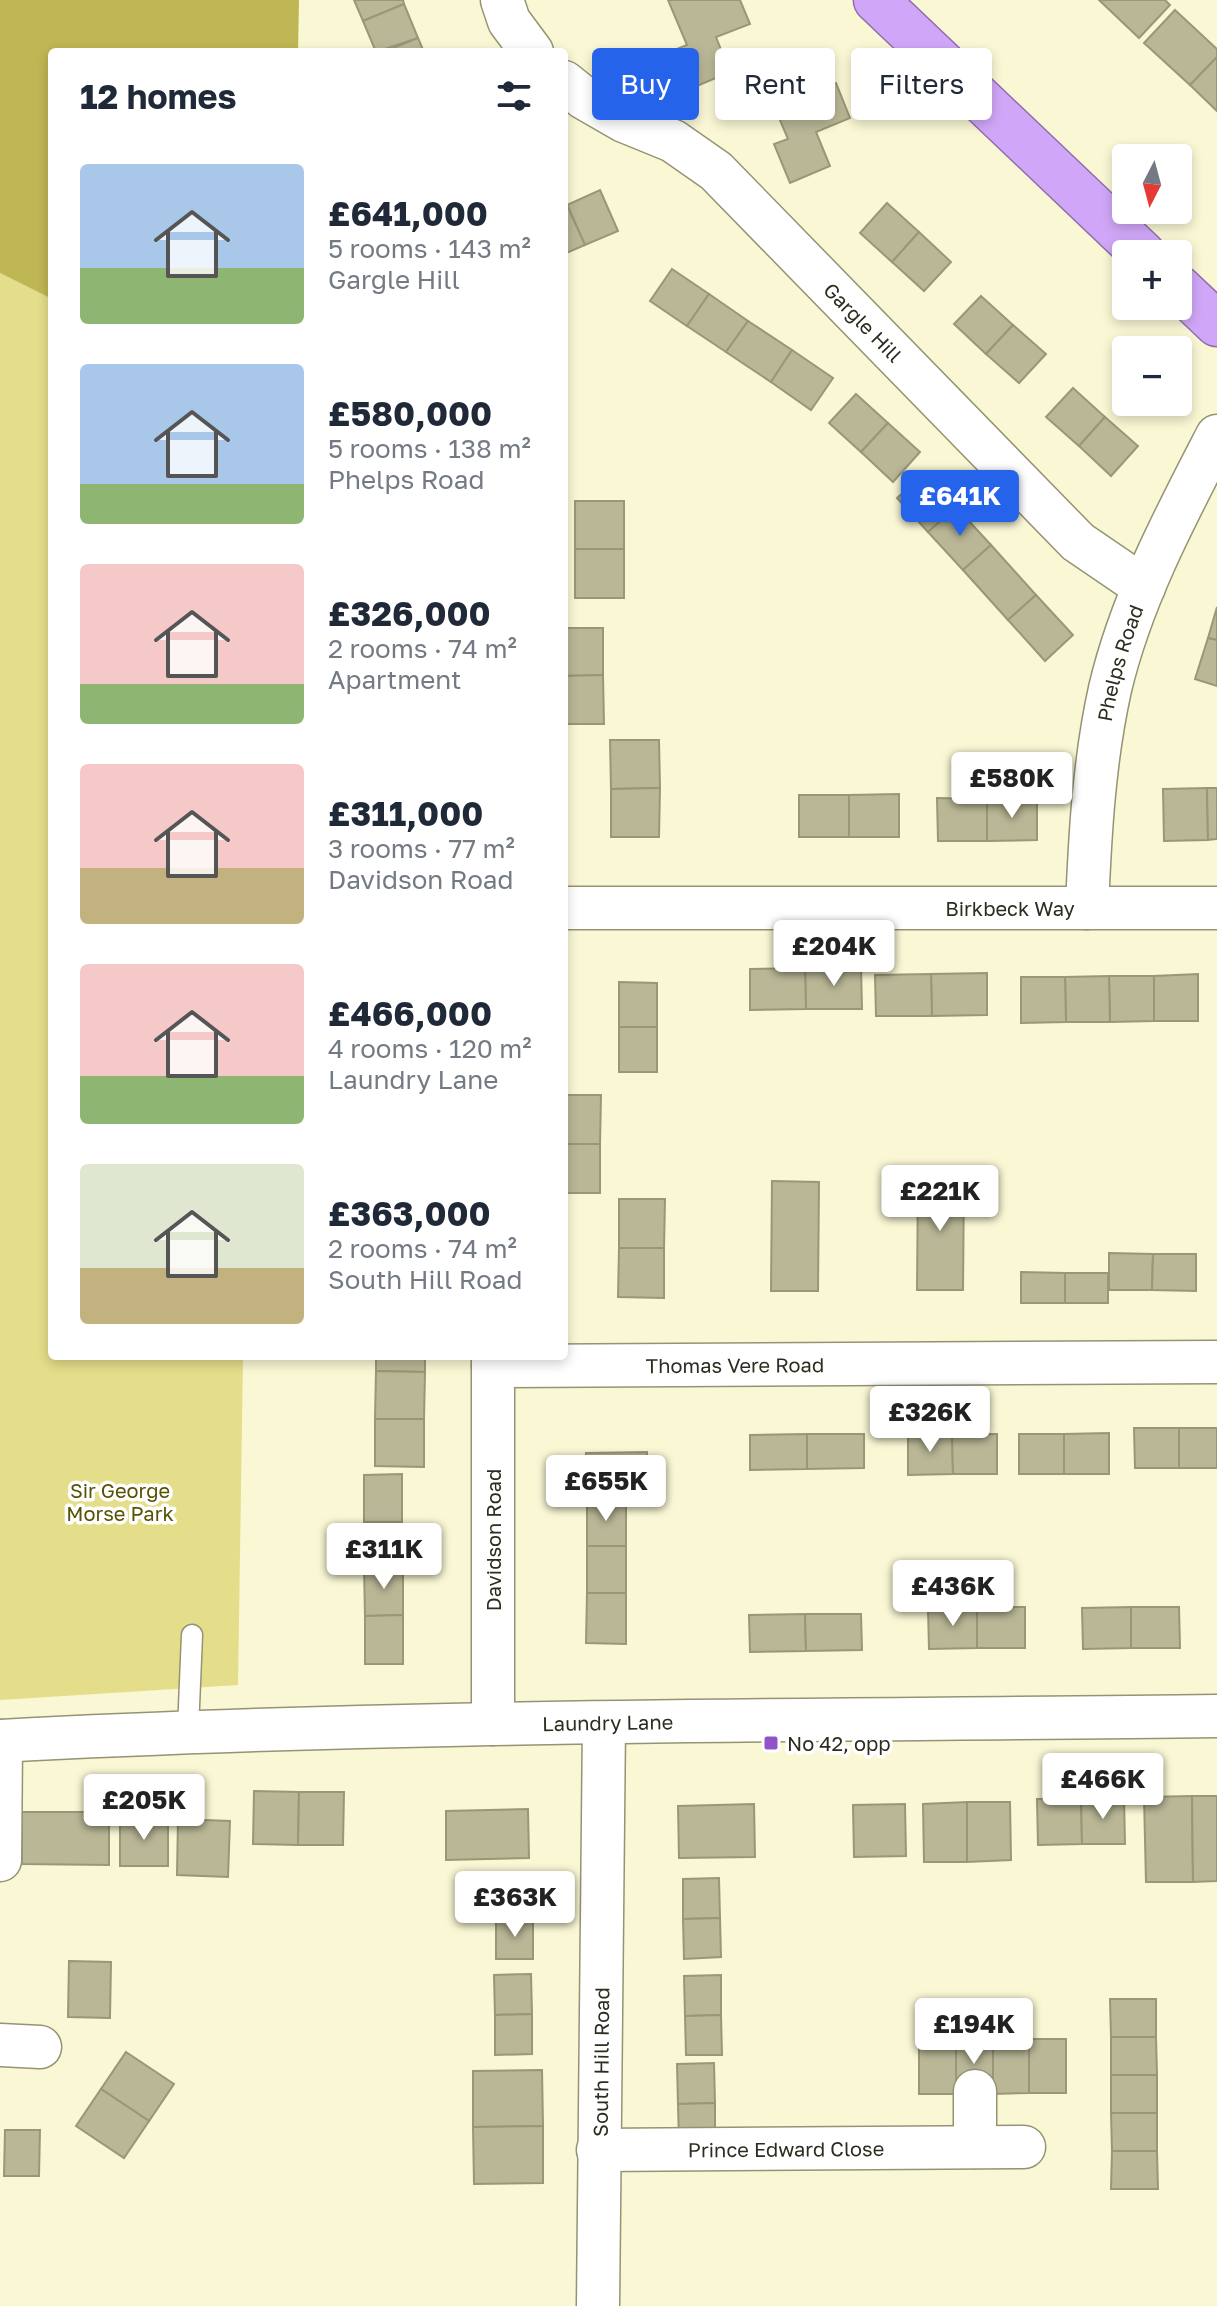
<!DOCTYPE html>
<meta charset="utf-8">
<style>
body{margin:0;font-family:"Golos Text",sans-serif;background:#f2f2f3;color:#1f2937;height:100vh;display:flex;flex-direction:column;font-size:30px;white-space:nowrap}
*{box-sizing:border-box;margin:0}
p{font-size:26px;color:#747a83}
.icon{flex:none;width:44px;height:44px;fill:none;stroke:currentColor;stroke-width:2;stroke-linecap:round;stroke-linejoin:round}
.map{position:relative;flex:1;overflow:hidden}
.sheet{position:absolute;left:48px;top:48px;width:520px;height:1312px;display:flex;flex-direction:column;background:#fff;border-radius:8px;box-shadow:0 4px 12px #0003}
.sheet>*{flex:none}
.banner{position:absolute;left:592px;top:48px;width:504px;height:72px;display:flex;gap:16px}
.needle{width:52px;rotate:186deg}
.fabs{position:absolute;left:1112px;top:144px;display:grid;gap:16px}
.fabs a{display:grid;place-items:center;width:80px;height:80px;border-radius:8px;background:#fff;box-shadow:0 4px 12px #0003;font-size:40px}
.price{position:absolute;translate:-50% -68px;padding:0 18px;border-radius:8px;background:#fff;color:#222;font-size:26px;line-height:52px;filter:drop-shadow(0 2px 4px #0008)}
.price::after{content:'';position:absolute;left:50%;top:48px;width:24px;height:18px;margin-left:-12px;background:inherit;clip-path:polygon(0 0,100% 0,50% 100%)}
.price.selected{background:#2563eb;color:#fff}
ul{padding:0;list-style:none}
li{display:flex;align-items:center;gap:24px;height:200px;padding:0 32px}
li span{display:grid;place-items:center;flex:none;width:224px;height:160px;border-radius:8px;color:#555}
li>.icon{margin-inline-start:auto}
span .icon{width:96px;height:96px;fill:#fffc;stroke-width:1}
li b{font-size:34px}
h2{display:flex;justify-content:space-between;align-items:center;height:96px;padding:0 32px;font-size:34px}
.chip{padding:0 28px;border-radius:8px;background:#fff;box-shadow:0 4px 12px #0003;font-size:28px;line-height:72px}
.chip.selected{background:#2563eb;color:#fff}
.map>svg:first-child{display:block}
</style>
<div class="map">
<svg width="1217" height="2306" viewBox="0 0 1217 2306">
<rect width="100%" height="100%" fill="#f9f7d4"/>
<!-- green -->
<polygon fill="#e4dd8a" points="0,273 52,299 52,1356 243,1356 238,1685 0,1700"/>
<!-- forest -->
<polygon fill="#bfb655" points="0,0 299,0 298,52 52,52 52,299 0,273"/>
<!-- building -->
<g fill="#b9b796" stroke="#9a9777" stroke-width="2">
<polygon points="354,0 403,0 404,4 363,21"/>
<polygon points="668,0 740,0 750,24 716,37 730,72 690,89 674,50 687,45"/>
<polygon points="1099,0 1165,0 1170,5 1139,38"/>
<polygon points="404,4 418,38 376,52 363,21"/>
<polygon points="1175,10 1217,49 1217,57 1190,85 1144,43"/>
<polygon points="418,38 424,52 383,52"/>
<polygon points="1217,57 1217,111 1190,85"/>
<polygon points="802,58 815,92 836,83 850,118 816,132 830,166 790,183 774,144 788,139 761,75"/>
<polygon points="600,190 618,231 585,245 567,205"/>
<polygon points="887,203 919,232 892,262 860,233"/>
<polygon points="567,205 585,245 564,254 564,206"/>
<polygon points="919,232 951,262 924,291 892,262"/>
<polygon points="672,269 709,294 687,326 650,301"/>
<polygon points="709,294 748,321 726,352 687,326"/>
<polygon points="981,296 1013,325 986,354 954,324"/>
<polygon points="748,321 792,350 771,382 726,352"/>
<polygon points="1013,325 1046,354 1019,383 986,354"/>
<polygon points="792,350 833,378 811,410 771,382"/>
<polygon points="1073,388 1105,417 1079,446 1046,417"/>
<polygon points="856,394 888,423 861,452 829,423"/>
<polygon points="1105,417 1138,446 1111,476 1079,446"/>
<polygon points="888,423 920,452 893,482 861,452"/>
<polygon points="925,473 956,507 928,532 897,498"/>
<rect x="575" y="501" width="49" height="48"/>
<polygon points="956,507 991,545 963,570 928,532"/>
<polygon points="991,545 1036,595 1008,620 963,570"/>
<rect x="575" y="549" width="49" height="49"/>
<polygon points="1036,595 1073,635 1045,661 1008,620"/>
<polygon points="1217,607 1217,640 1208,638"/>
<polygon points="564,628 603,628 603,675 564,676"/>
<polygon points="1208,638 1217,640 1217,686 1195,679"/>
<polygon points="603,675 604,724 564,724 564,676"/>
<polygon points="610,740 659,740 660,788 611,789"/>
<polygon points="660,788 659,837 611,837 611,789"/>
<polygon points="1207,788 1208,840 1164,841 1163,789"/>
<polygon points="1207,788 1217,788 1217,839 1208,840"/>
<polygon points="899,794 899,837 849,837 849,795"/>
<rect x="799" y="795" width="50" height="42"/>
<polygon points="937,798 987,799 987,841 938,841"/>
<polygon points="1037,798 1037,840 987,841 987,799"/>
<polygon points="861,967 862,1009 806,1009 805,968"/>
<polygon points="805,968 806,1009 750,1010 750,969"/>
<polygon points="987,973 987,1015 932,1016 931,974"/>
<polygon points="931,974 932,1016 876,1016 875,975"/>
<polygon points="1198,974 1198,1021 1154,1021 1154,976"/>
<polygon points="1109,976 1154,976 1154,1021 1110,1022"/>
<polygon points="1109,976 1110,1022 1066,1022 1065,977"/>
<polygon points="1021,977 1065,977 1066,1022 1021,1023"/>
<polygon points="619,982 657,983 657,1027 619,1027"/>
<rect x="619" y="1027" width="38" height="45"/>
<polygon points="564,1095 601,1095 600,1144 564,1144"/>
<rect x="564" y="1144" width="36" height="49"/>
<polygon points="918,1176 964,1176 963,1290 917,1290"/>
<polygon points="772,1181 819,1182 818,1291 771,1291"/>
<polygon points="619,1199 665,1199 664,1248 619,1248"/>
<polygon points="619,1248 664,1248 664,1298 618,1297"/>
<polygon points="1109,1253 1153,1254 1152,1290 1109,1290"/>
<polygon points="1153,1254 1196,1254 1196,1291 1152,1290"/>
<polygon points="1021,1272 1065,1273 1065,1303 1021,1303"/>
<rect x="1065" y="1273" width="43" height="30"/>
<polygon points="376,1356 425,1356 425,1372 376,1371"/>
<polygon points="376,1371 425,1372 424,1419 375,1419"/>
<polygon points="375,1419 424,1419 424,1467 375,1466"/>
<polygon points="1134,1428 1179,1428 1179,1468 1135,1468"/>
<rect x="1179" y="1428" width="38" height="40"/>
<polygon points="1109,1433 1109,1474 1064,1474 1064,1434"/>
<polygon points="807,1434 807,1469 750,1470 750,1435"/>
<polygon points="807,1434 864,1434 864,1468 807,1469"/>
<polygon points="908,1434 952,1434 953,1474 908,1475"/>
<polygon points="952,1434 997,1434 997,1474 953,1474"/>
<rect x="1019" y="1434" width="45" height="40"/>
<polygon points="647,1452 648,1499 587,1499 586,1453"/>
<polygon points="402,1474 402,1522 364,1522 364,1475"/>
<polygon points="587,1499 626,1500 626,1546 587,1546"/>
<polygon points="364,1522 402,1522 403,1566 364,1566"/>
<rect x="587" y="1546" width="39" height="47"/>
<polygon points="364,1566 403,1566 403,1615 365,1616"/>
<polygon points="587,1593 626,1593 626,1644 586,1643"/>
<polygon points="977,1607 977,1648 929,1649 928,1608"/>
<rect x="977" y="1607" width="48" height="41"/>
<polygon points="1131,1607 1131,1648 1083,1649 1082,1608"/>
<polygon points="1131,1607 1179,1607 1180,1648 1131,1648"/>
<polygon points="805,1614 806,1651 750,1652 749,1615"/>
<polygon points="805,1614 861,1614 862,1650 806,1651"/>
<polygon points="403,1615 403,1664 365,1664 365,1616"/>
<polygon points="254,1791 299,1792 298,1845 253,1844"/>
<polygon points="299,1792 344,1792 343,1845 298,1845"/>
<polygon points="1192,1796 1193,1882 1146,1882 1144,1797"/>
<polygon points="1192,1796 1217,1796 1217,1881 1193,1882"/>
<polygon points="1081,1798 1082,1844 1038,1845 1037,1799"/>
<polygon points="1081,1798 1124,1798 1125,1844 1082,1844"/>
<polygon points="967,1802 967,1862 924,1862 923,1804"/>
<polygon points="967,1802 1010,1802 1011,1860 967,1862"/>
<polygon points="754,1804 755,1857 679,1858 678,1806"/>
<polygon points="905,1804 906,1856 854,1857 853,1805"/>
<polygon points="528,1809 529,1858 446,1860 446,1811"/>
<polygon points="22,1812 109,1812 109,1865 22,1864"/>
<polygon points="120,1817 168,1818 168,1866 120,1866"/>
<polygon points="178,1819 230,1821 228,1877 177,1875"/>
<polygon points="719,1878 720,1918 683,1919 683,1879"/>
<polygon points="532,1879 533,1919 496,1920 495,1880"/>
<polygon points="720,1918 721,1957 684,1959 683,1919"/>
<polygon points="533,1919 533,1959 496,1959 496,1920"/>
<polygon points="69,1961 111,1962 110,2018 68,2017"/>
<polygon points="531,1974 532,2014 495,2015 494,1975"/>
<polygon points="721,1975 721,2015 685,2016 684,1976"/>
<polygon points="1110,1999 1156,1999 1156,2037 1111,2037"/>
<polygon points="532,2014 532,2054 495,2055 495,2015"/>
<polygon points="721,2015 722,2055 686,2055 685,2016"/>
<polygon points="1111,2037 1156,2037 1157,2075 1111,2075"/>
<rect x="919" y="2039" width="37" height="55"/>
<rect x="956" y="2039" width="37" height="55"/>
<polygon points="993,2039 1029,2039 1029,2093 993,2094"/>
<rect x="1029" y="2039" width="37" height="54"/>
<polygon points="126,2052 174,2084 149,2121 101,2089"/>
<polygon points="714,2063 715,2103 678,2104 677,2064"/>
<polygon points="542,2070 543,2126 473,2127 473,2071"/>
<rect x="1111" y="2075" width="46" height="38"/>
<polygon points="101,2089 149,2121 124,2158 76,2126"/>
<polygon points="715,2103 715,2143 679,2144 678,2104"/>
<polygon points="1111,2113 1157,2113 1157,2151 1112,2151"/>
<polygon points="543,2126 543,2183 474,2184 473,2127"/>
<polygon points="5,2130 40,2130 39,2176 4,2176"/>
<polygon points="1112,2151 1157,2151 1158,2189 1111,2189"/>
</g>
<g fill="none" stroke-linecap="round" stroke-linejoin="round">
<!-- service casing -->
<g stroke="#959373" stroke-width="23">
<polyline id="service" points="188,1730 192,1635"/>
</g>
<!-- minor casing -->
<g stroke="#959373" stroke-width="45">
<g id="minor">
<polyline points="502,0 509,21 532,52"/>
<path id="s1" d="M 564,82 L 584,98 L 624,121 L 673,141 L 716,171 L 1078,542 L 1144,587"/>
<path id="s2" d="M 564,908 L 1217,908"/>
<path id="s3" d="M 1087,908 C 1090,835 1094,761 1110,689 C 1131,600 1175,517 1217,436"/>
<polyline points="493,1356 493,1724"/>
<path id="s4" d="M 493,1366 L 1217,1362"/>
<path id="s5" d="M 0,1741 C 405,1719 811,1721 1217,1716"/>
<polyline points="0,1860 1,1741"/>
<polyline points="0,2045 40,2047"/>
<polyline points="975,2091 975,2147"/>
<path id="s6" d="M 598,2150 L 1024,2147"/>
<path id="s7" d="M 598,2306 L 604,1723"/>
</g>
</g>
<!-- trunk casing -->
<g stroke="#906eab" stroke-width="47">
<g id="trunk">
<polyline points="876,0 1143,254"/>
<polyline points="1178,287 1217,324"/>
</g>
</g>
<!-- service -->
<use href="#service" stroke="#fff" stroke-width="20"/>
<!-- minor -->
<use href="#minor" stroke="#fff" stroke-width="42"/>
<!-- trunk -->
<use href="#trunk" stroke="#d0a7f8" stroke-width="44"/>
</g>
<!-- markers -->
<rect fill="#9353c8" stroke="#fff" stroke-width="3" x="763" y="1735" width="16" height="16" rx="4"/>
<g text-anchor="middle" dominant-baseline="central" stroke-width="7" stroke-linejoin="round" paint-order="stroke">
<!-- street labels -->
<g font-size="20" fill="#2d2c1f" stroke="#fff">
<text stroke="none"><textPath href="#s1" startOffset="388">Gargle Hill</textPath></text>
<text stroke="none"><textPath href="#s3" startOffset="248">Phelps Road</textPath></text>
<text stroke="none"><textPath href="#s2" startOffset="446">Birkbeck Way</textPath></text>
<text stroke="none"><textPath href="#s4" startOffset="242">Thomas Vere Road</textPath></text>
<text transform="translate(493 1540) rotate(-90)">Davidson Road</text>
<text stroke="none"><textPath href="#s5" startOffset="608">Laundry Lane</textPath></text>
<text stroke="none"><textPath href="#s7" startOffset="244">South Hill Road</textPath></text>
<text stroke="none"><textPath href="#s6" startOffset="188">Prince Edward Close</textPath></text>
</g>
<!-- park labels -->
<g font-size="20" fill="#585203" stroke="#fff">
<text x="120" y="1490">Sir George<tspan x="120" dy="23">Morse Park</tspan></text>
</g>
<!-- poi labels -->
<g font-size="20" fill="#2d2c1f" stroke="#fff" text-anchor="start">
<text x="787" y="1743">No 42, opp</text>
</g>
</g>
</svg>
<div class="fabs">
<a><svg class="needle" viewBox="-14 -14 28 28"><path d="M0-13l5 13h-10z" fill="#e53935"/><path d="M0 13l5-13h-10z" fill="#747a83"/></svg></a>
<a>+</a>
<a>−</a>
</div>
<b class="price selected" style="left:960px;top:538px">£641K</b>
<b class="price" style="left:1012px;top:820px">£580K</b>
<b class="price" style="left:834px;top:988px">£204K</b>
<b class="price" style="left:940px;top:1233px">£221K</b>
<b class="price" style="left:930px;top:1454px">£326K</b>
<b class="price" style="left:606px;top:1523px">£655K</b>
<b class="price" style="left:384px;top:1591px">£311K</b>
<b class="price" style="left:953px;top:1628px">£436K</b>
<b class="price" style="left:1103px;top:1821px">£466K</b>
<b class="price" style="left:144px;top:1842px">£205K</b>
<b class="price" style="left:515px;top:1939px">£363K</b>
<b class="price" style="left:974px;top:2066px">£194K</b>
<div class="banner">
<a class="chip selected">Buy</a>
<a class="chip">Rent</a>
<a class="chip">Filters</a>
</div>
<section class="sheet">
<h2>12 homes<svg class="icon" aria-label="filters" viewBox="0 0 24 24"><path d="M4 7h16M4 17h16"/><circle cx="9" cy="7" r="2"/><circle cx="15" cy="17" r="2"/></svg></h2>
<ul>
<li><span style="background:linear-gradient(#a9c7e8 65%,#8fb573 0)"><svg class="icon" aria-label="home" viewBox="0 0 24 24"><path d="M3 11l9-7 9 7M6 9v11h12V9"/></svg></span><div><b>£641,000</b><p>5 rooms · 143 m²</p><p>Gargle Hill</p></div></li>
<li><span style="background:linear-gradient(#a9c7e8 75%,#8fb573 0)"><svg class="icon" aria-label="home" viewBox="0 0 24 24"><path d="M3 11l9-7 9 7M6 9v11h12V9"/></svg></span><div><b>£580,000</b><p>5 rooms · 138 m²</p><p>Phelps Road</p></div></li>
<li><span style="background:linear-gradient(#f6c9c9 75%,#8fb573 0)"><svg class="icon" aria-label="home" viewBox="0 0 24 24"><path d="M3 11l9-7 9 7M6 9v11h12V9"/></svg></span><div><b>£326,000</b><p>2 rooms · 74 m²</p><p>Apartment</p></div></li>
<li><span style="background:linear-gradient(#f6c9c9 65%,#c2b280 0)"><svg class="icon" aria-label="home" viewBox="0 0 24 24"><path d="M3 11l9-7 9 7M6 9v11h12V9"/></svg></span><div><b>£311,000</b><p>3 rooms · 77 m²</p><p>Davidson Road</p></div></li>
<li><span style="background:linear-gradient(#f6c9c9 70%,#8fb573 0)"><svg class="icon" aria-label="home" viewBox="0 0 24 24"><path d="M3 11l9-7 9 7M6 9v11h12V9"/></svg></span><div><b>£466,000</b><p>4 rooms · 120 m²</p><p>Laundry Lane</p></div></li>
<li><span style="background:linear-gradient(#dfe7d0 65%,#c2b280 0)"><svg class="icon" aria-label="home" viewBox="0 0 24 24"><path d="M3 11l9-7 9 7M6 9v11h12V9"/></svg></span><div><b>£363,000</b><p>2 rooms · 74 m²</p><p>South Hill Road</p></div></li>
</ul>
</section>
</div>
